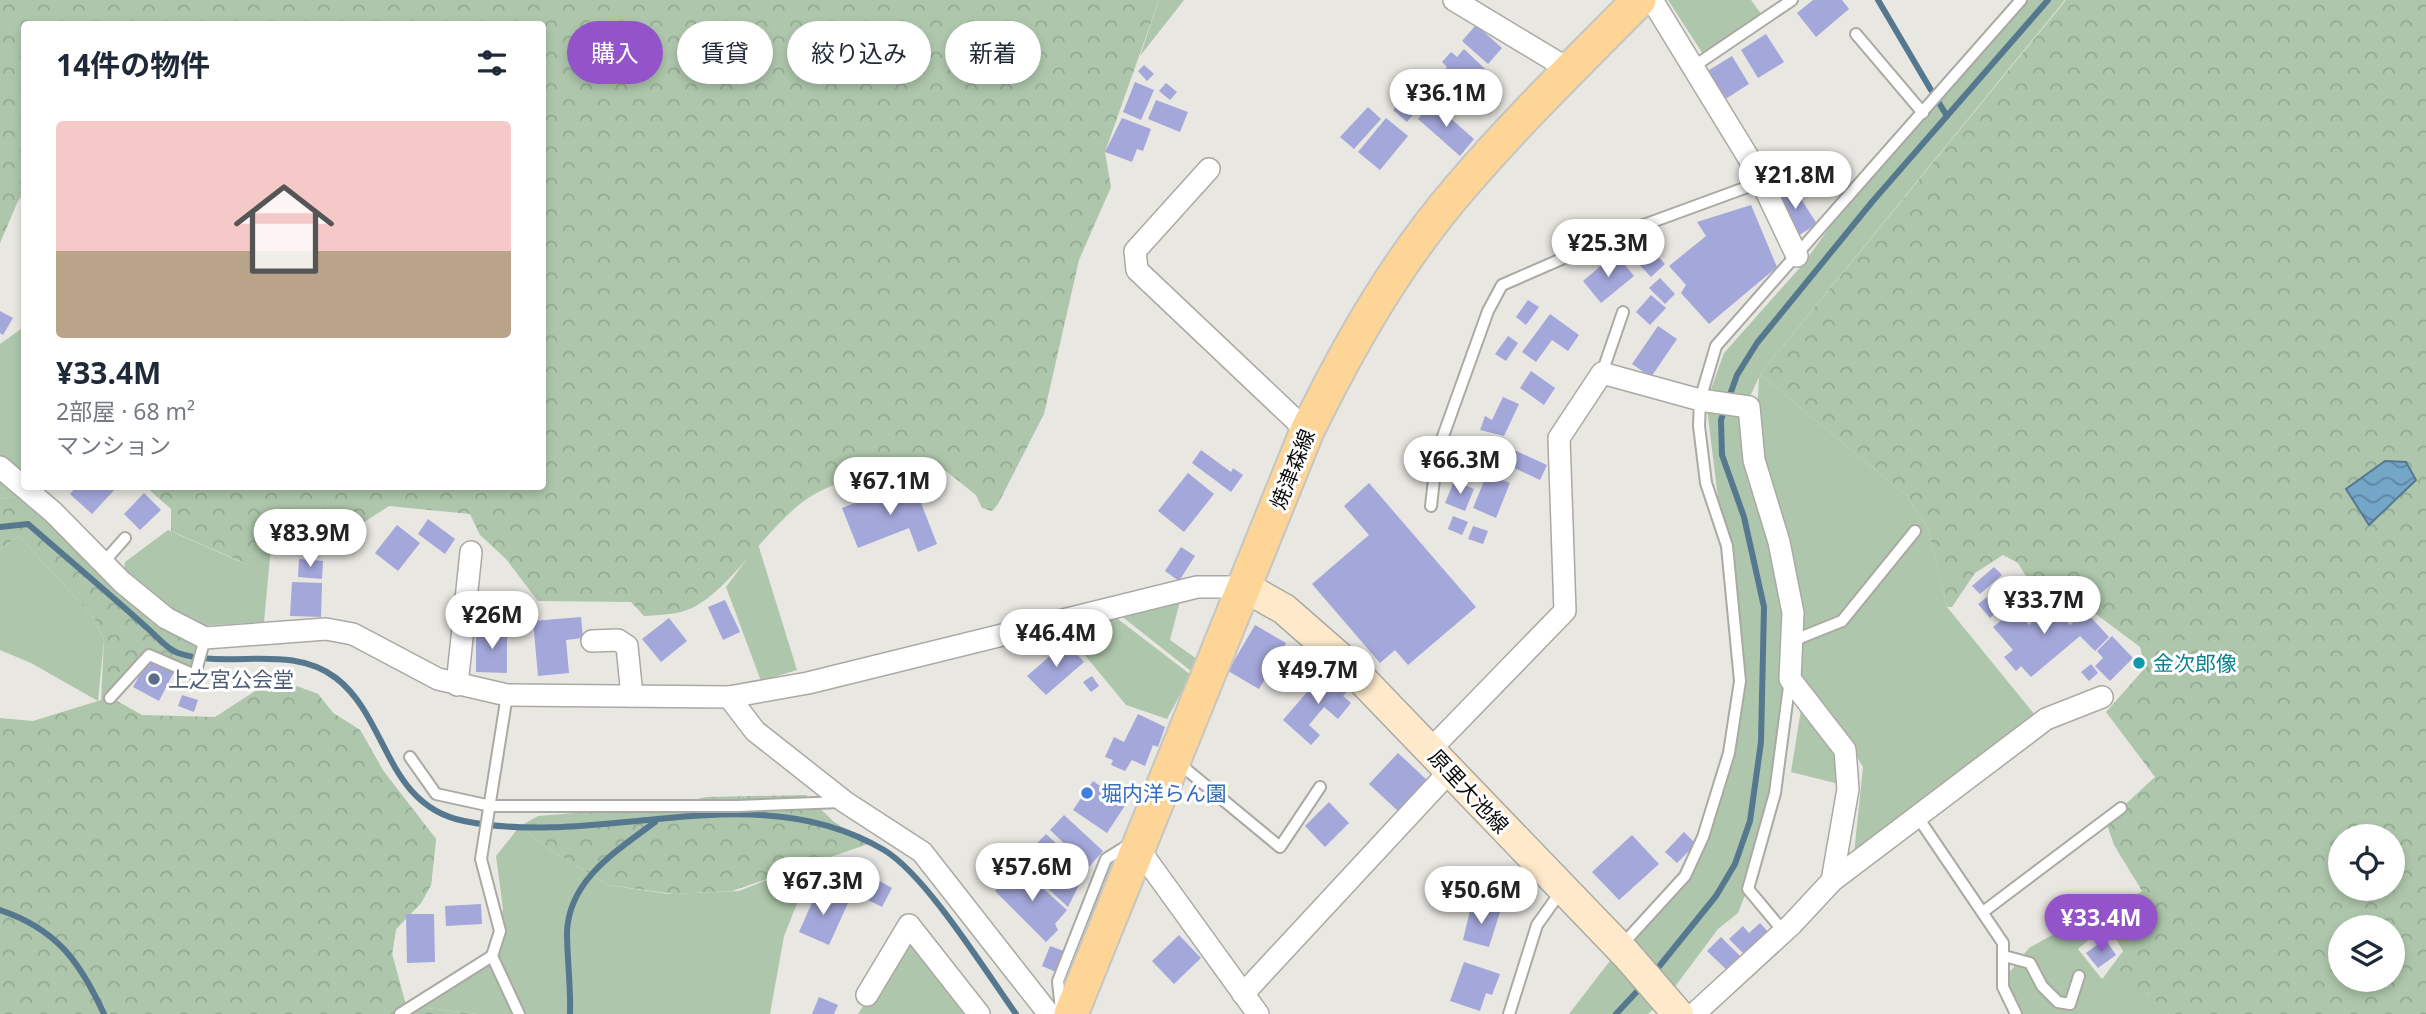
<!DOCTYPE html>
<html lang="ja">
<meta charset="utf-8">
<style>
body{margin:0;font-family:"Noto Sans","Noto Sans JP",sans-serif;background:#f6f6f7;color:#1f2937;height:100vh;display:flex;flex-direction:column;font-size:26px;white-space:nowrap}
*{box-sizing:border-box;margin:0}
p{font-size:23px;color:#747a83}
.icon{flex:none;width:38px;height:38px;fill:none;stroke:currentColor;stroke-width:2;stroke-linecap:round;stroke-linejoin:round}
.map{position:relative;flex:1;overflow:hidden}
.side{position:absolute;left:21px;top:21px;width:525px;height:469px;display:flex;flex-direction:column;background:#fff;border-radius:7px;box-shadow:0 4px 10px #0003}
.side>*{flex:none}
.top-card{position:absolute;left:567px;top:21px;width:665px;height:63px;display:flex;gap:14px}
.tools{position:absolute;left:2328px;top:824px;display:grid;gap:14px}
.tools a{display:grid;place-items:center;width:77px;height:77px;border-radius:50%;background:#fff;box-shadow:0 4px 10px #0003;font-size:35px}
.price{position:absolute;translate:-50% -60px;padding:0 16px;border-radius:24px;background:#fff;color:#222;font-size:23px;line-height:46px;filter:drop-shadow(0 2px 4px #0008)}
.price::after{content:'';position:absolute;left:50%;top:42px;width:21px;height:16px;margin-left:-10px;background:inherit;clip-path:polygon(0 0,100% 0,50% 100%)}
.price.current{background:#9354ca;color:#fff}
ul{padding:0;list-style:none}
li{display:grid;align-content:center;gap:14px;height:371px;padding:0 35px}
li+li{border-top:2px solid #e0e1e3}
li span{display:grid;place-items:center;height:217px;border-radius:7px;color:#555}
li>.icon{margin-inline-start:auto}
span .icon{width:126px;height:126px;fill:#fffc;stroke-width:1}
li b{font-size:30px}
h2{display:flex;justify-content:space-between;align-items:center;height:84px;padding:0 35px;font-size:30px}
.tag{padding:0 24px;border-radius:32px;background:#fff;box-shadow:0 4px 10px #0003;font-size:24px;line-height:63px}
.tag.current{background:#9354ca;color:#fff}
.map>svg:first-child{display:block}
</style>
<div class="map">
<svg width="2426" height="1014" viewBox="0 0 2426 1014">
<defs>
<pattern id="forest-crowns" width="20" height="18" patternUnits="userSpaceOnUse" patternTransform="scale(1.75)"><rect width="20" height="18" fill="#aec7ac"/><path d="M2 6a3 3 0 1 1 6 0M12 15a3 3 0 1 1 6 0" fill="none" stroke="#94aa93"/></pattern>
<pattern id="water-waves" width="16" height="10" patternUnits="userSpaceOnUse" patternTransform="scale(1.75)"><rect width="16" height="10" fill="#74a6c8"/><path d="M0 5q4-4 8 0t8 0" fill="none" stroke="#5e86a1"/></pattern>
</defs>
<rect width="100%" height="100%" fill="#e8e7e2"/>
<!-- green -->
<g fill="#aec7ac">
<polygon points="1159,0 1184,0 1140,56"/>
<polygon points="1668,0 1751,0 1764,18 1703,54"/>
<polygon points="2020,0 2065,0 1760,374 1907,496 1928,529 1947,607 2035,715 1854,854 1863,767 1834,719 1797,669 1764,477 1757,414 1759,377 1748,401 1711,389 1724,353 1804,263 1859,186"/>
<polygon points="24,327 24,480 20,495 0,499 0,344"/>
<polygon points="1707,408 1745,411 1749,482 1780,577 1786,624 1776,786 1759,860 1738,913 1718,929 1668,996 1648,1014 1569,1014 1616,953 1703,853 1740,681"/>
<polygon points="168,530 241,562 271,547 264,622 197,626 123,578 125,562"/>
<polygon points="19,536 94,618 104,640 98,701 31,663 0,650 0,549"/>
<polygon points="758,544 797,670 761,681 726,587"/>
<polygon points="1180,601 1170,640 1197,659 1191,671 1120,615"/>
<polygon points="1114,616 1191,675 1167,719 1126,705 1065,631"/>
<polygon points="296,686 318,694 333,713 360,730 384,772 436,839 431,885 421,903 396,929 392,954 405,1002 411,1005 425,990 491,956 503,909 496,856 520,826 549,849 608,885 669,894 739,891 814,861 784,936 770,1014 478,1014 418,1007 258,1014 260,688"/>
<polygon points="1802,703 1842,761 1843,785 1791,772"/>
<path d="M 2092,913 L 2099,931 L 2078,949 L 2101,978 C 2130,983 2152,990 2169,1014 L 2020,1014 L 2005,978 L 2029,948 Z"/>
<polygon points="908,936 982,1014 858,1014"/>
</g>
<!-- forest -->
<g fill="url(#forest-crowns)" fill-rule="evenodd">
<path d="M 0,0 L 1159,0 L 1105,152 L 1111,187 L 1079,260 L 1044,414 L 998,504 L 992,511 L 982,508 L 976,495 L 932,460 C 890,467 851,474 813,495 C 768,521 726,601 681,612 C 670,615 656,615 644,616 L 631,602 L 538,601 L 506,559 L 480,535 L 470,514 L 389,506 L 349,532 L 286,539 L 242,562 L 171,531 L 171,509 L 146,487 L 542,486 L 542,24 L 24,24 L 24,193 L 18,201 L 0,243 Z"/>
<path d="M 2066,0 L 2426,0 L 2426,1014 L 2169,1014 L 2149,994 L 2103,978 L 2123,951 L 2104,919 L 2142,891 L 2114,845 L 2106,822 L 2155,777 L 2106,712 L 2145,668 L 2140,647 L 2088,608 L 2073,617 L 2033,588 L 2018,563 L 2003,555 L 1975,573 L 1952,607 L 1947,607 L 1928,529 L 1907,496 L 1760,374 ZM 2340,836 L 2392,836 L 2392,889 L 2340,889 ZM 2340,928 L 2392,928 L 2392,980 L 2340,980 Z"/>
<polygon points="20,495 101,576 197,638 191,667 152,652 112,698 142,715 215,717 260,688 296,686 318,694 333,713 360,730 384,772 436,839 431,885 421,903 396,929 392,954 405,1002 409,1006 478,1014 0,1014 0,718 33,721 101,700 104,640 94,618 19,536 0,549 0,499"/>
<polygon points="806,795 833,821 868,844 732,891 674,894 608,885 549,849 520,826 538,816 661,806 707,797"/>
</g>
<!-- water -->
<polygon fill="url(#water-waves)" stroke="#55788f" stroke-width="2" points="2385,461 2406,462 2416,480 2369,525 2346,489"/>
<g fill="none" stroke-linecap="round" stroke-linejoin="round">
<!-- stream -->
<g stroke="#55788f" stroke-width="6">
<polyline points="1878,0 1931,90"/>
<polyline points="1939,103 1947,116"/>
<path d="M 0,527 L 28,524 C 67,558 107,592 146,627 C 156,635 166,649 178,653 C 229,670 290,643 336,678 C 389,719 385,805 464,821 C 603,849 755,773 884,850 C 926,875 986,972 1016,1014"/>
<path d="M 0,910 C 57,929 80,962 104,1014"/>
<polyline points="1653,974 1716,896 1735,864 1750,821 1761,742 1764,607 1744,517 1722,455 1721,420 1737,375 1757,343 1872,202 2048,0"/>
<path d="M 570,1014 C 571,987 567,959 567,932 C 569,879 618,850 655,822"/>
<polyline points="1616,1014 1643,985"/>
</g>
</g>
<!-- building -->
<g fill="#a4a7da">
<polygon points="1813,0 1842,0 1849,9 1816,37 1797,13"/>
<polygon points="1476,25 1502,48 1488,64 1462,41"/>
<polygon points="1766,34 1784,62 1758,78 1741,50"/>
<polygon points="1464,49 1485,69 1453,104 1431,84 1447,67 1442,62 1451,52 1457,57"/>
<polygon points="1732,56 1749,84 1724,100 1706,72"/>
<polygon points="1144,65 1154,74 1147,81 1138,71"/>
<polygon points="1135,82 1154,90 1141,120 1123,112"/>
<polygon points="1166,83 1177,92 1170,100 1159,91"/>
<polygon points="1414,86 1428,97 1407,122 1393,110"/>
<polygon points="1156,100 1188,112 1180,132 1148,119"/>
<polygon points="1432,102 1474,139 1460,156 1418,119"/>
<polygon points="1368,107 1381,119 1354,149 1340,137"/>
<polygon points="1122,118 1151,129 1143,151 1137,149 1132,162 1105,152"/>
<polygon points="1386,118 1408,136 1380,170 1358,152"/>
<polygon points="1793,186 1817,224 1796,237 1772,197"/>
<polygon points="1751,205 1777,267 1709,324 1681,293 1686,285 1669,266 1706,236 1697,222"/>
<polygon points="1649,247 1665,264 1651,277 1635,260"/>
<polygon points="1609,259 1614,264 1620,259 1634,276 1601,303 1583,281"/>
<polygon points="1660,278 1675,294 1665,304 1649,288"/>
<polygon points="1651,295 1666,308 1650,325 1636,312"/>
<polygon points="1528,300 1539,307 1526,325 1516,317"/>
<polygon points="0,311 13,318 3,335 0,333"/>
<polygon points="1550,314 1579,335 1568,351 1552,340 1536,362 1522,352"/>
<polygon points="1658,326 1677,339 1651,377 1632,364"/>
<polygon points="1508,336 1518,343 1506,361 1495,354"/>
<polygon points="1531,371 1555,388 1544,405 1520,388"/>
<polygon points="1503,397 1519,404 1504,436 1480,430 1485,416 1492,420"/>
<polygon points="1492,441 1507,448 1499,463 1484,456"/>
<polygon points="1512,449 1547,465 1540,480 1506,464"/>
<polygon points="1201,450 1231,472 1233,468 1243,475 1231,492 1192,463"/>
<polygon points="1188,473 1214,494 1184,532 1158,511"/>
<polygon points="1487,474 1510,483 1496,518 1473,508"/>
<polygon points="912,480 937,544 918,552 909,528 858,548 842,508"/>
<polygon points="1454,481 1474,489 1465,511 1445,503"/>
<polygon points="1369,483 1476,607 1408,665 1395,650 1380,663 1312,584 1369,535 1344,506"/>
<polygon points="77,486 118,486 92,514 70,494"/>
<polygon points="144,493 161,510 140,530 124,514"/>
<polygon points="1453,516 1468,522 1462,535 1448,529"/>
<polygon points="428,519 455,539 445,554 418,534"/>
<polygon points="397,525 420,543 398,571 375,553"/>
<polygon points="1473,526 1488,531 1483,544 1468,539"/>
<polygon points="1181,547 1195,556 1179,581 1165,571"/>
<polygon points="299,559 323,561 322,579 298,577"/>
<polygon points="1994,567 2002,575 1980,594 1972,586"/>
<polygon points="292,582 322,583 321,617 290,616"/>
<rect x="480" y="592" width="26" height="27"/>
<polygon points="1990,595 2001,608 1990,618 1978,604"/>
<polygon points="2036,598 2046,610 2052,604 2070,625 2086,612 2109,637 2095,651 2080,636 2031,677 2021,666 2016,671 2004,657 2013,650 1993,627 2015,609 2029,625 2034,620 2024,609"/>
<polygon points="725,600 740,632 723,640 708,607"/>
<polygon points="581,617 583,638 566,640 569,673 538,676 533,621"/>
<polygon points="669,618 687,641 661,662 642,639"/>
<polygon points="1255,625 1286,643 1259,689 1228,671"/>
<polygon points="476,629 507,629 507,673 476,672"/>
<polygon points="2112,636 2133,658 2110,681 2095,666 2103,658 2097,651"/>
<polygon points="1066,642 1084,662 1046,695 1027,676"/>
<polygon points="150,657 175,670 159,701 133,687"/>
<polygon points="2091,664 2098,673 2089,681 2081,672"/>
<polygon points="1326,670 1348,690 1343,696 1351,703 1338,719 1324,707 1309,725 1320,735 1311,745 1283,720"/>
<polygon points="1092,676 1099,686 1091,692 1083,682"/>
<polygon points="182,695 198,700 194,712 178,706"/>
<polygon points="1138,714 1165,727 1158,747 1153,745 1145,766 1132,760 1125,771 1111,765 1113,760 1105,757 1114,737 1124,742"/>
<polygon points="1398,753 1428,781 1398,811 1369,784"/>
<polygon points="1093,781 1126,804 1107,833 1073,810"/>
<polygon points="1329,802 1349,823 1325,847 1305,826"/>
<polygon points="1064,815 1103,851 1089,867 1050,830"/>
<polygon points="1684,832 1696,844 1677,863 1665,852"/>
<polygon points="1046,834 1086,871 1068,907 1019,862"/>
<polygon points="1632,835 1659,864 1619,900 1592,872"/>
<polygon points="839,859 864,872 853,891 828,879"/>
<polygon points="1017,865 1067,910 1055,924 1058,930 1046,942 995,891"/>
<polygon points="871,876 892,888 882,907 860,896"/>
<polygon points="818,889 848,903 829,945 799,932"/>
<polygon points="481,904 482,924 446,926 445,906"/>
<polygon points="1471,906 1500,912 1489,947 1463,940"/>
<polygon points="406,914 434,914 435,962 407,963"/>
<polygon points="1760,923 1770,934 1746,956 1729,939 1743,926 1749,933"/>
<polygon points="1179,935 1201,958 1174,984 1152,961"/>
<polygon points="1721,937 1743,959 1730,973 1707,951"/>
<polygon points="2105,939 2116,955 2098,968 2086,953"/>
<polygon points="1050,946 1064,951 1056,972 1042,966"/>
<polygon points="1464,962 1500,974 1492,995 1486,993 1480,1011 1450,1001"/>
<polygon points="819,997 838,1005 834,1014 812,1014"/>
</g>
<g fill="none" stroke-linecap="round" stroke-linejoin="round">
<!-- service casing -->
<g stroke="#aaa9a3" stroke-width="14">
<g id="service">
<polyline points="1856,34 1923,113"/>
<polyline points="1693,67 1792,0"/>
<polyline points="1602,373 1623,312"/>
<polyline points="1431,506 1437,453 1488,311 1502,285 1619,234 1761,182"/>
<polyline points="103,563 125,538"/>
<polyline points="1792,641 1842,621 1915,531"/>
<polyline points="507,695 481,859 500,931 492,956 519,1014"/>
<polyline points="110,698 149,655 195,675 205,638"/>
<polyline points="410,757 436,794 491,806 738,806 842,802"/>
<polyline points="1176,761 1280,847 1320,787"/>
<polyline points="1917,816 2003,943 2003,987 2016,1014"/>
<polyline points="1983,912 2121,808"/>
<polyline points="1784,932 1748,889 1775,793 1790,679"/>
<polyline points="1621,946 1685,876 1703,837 1729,753 1740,681 1727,546 1706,483 1699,426 1700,400 1716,346 2021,0"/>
<polyline points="2004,956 2030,963 2042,986 2058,1002 2070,1004 2079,976"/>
<polyline points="1061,1011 1058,981 1106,859 1130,844"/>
<polyline points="400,1014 492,956"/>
<polyline points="1509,1014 1537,925 1562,890"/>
</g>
</g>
<!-- minor casing -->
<g stroke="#aaa9a3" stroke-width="24">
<g id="minor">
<polyline points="1454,0 1570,70"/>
<polyline points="1652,0 1756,170 1797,256"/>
<polyline points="1209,169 1135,251 1137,270 1307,431"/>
<polyline points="0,467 53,512 122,582 166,618 205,638 326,629 353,634 438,679 507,695 729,697 808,683 1197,587 1245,587"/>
<polyline points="592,641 618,640 627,646 632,696"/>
<polyline points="457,685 471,552"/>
<polyline points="729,697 755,731 845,802 922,852 1049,1014"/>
<polyline points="1430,750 1565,611 1559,438 1602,373 1700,400 1749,407 1754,460 1779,542 1793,613 1790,679 1845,750 1848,789 1832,881"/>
<polyline points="1138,848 1258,1014"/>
<polyline points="1243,994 1450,771"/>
<polyline points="867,995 909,925 979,1014"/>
<polyline points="1694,1014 1791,925 1832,881 2046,719 2102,697"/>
</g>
</g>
<!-- secondary casing -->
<g stroke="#aaa9a3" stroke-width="33">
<polyline id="secondary" points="1245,587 1284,609 1348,665 1627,955 1678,1014"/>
</g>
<!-- primary casing -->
<g stroke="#c5c5c4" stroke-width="37">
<path id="primary" d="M 1071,1014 L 1307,431 C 1349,345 1397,261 1459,189 C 1515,123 1578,62 1639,0"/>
</g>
<!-- service -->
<use href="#service" stroke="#fff" stroke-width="10"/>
<!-- minor -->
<use href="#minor" stroke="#fff" stroke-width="21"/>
<!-- secondary -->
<use href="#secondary" stroke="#feeacb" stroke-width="30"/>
<!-- primary -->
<use href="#primary" stroke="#fdd697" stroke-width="33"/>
</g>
<!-- markers -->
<circle fill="#0f9aa8" stroke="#fff" stroke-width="2.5" cx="2139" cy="663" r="7"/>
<circle fill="#5c6f8a" stroke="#fff" stroke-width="2.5" cx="154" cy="679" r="7"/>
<circle fill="#3f7fe0" stroke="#fff" stroke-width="2.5" cx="1087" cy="793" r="7"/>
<g text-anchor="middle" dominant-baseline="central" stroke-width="6" stroke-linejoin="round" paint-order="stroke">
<!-- street labels -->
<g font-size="21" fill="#0c0c0a" stroke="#fff">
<text transform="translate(1292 469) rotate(-68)">焼津森線</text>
<text transform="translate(1469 791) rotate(47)">原里大池線</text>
</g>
<!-- culture labels -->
<g font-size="21" fill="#0d838f" stroke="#fff" text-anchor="start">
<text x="2153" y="663">金次郎像</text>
</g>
<!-- service labels -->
<g font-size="21" fill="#4e5e75" stroke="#fff" text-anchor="start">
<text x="168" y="679">上之宮公会堂</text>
</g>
<!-- shop labels -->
<g font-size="21" fill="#366cbe" stroke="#fff" text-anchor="start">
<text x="1101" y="793">堀内洋らん園</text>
</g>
</g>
</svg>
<div class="tools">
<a><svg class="icon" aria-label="locate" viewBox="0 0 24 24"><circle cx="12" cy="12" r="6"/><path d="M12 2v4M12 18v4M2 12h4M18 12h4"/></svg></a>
<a><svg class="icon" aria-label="layers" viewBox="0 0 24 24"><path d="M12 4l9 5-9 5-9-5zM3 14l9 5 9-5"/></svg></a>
</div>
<b class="price" style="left:1446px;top:129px">¥36.1M</b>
<b class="price" style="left:1795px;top:211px">¥21.8M</b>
<b class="price" style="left:1608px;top:279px">¥25.3M</b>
<b class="price" style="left:1460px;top:496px">¥66.3M</b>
<b class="price" style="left:890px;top:517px">¥67.1M</b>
<b class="price" style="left:310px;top:569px">¥83.9M</b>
<b class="price" style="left:2044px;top:636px">¥33.7M</b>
<b class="price" style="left:492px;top:651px">¥26M</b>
<b class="price" style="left:1056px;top:669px">¥46.4M</b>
<b class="price" style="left:1318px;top:706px">¥49.7M</b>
<b class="price" style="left:1032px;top:903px">¥57.6M</b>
<b class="price" style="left:823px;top:917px">¥67.3M</b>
<b class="price" style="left:1481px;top:926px">¥50.6M</b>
<b class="price current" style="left:2101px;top:954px">¥33.4M</b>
<div class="top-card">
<a class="tag current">購入</a>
<a class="tag">賃貸</a>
<a class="tag">絞り込み</a>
<a class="tag">新着</a>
</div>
<section class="side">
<h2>14件の物件<svg class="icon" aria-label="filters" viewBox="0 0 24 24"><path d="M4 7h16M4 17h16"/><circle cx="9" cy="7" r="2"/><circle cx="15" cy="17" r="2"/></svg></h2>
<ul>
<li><span style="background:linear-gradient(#f6c9c9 60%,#b9a48a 0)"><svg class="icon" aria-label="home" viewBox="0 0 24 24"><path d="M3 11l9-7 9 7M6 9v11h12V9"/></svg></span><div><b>¥33.4M</b><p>2部屋 · 68 m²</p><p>マンション</p></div></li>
</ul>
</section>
</div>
